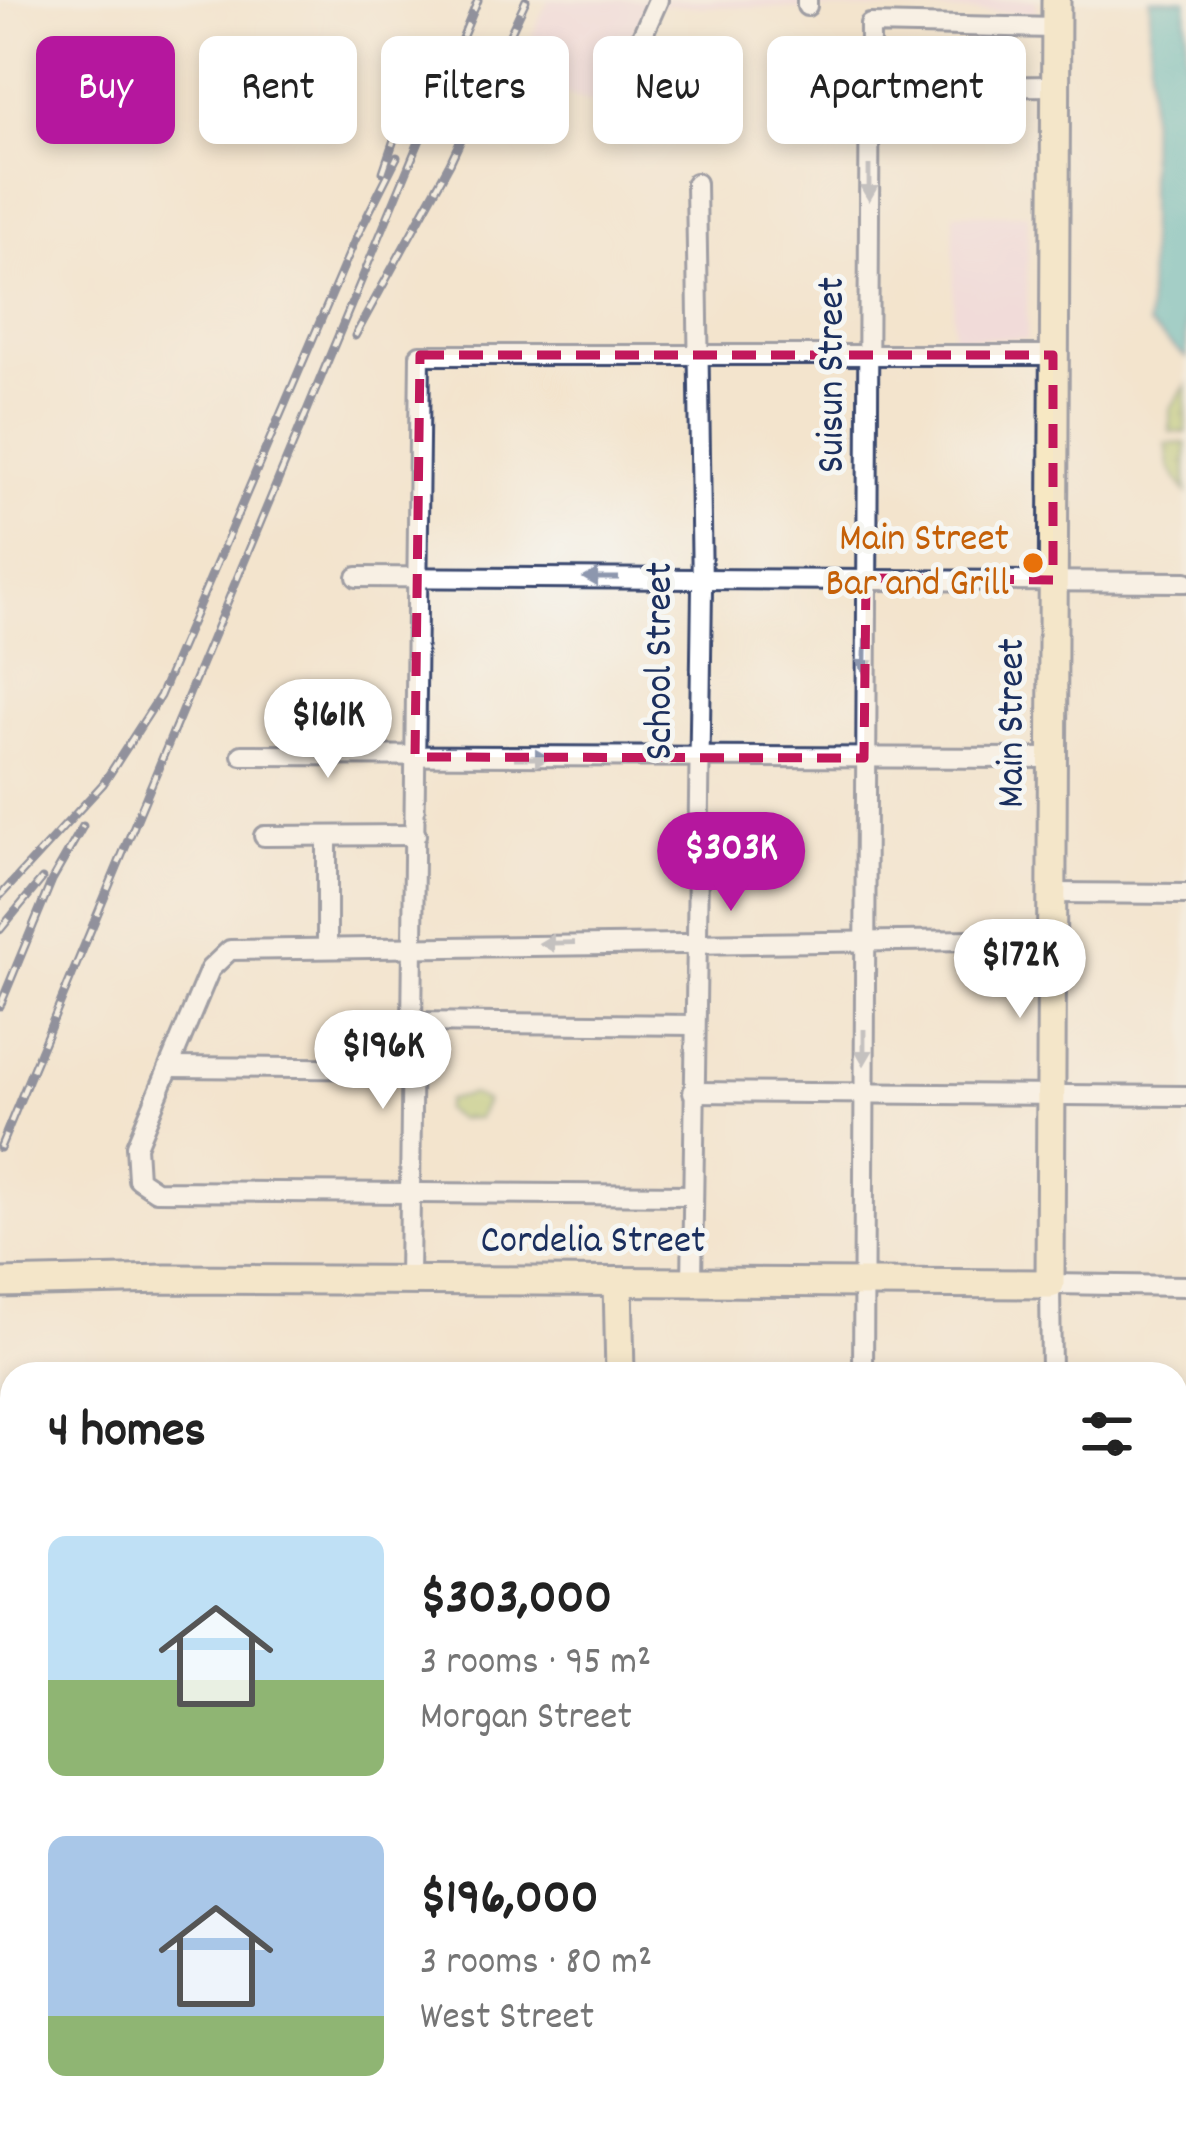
<!DOCTYPE html>
<meta charset="utf-8">
<style>
body{margin:0;font-family:Dekko,sans-serif;background:#f2f2f2;color:#222;height:100vh;display:flex;flex-direction:column;font-size:45px;white-space:nowrap}
*{box-sizing:border-box;margin:0}
p{font-size:39px;color:#767676}
.icon{flex:none;width:66px;height:66px;fill:none;stroke:currentColor;stroke-width:2;stroke-linecap:round;stroke-linejoin:round}
.map{position:relative;flex:1;overflow:hidden}
.side{position:absolute;left:0px;top:1362px;width:1188px;height:768px;display:flex;flex-direction:column;background:#fff;border-radius:36px 36px 0 0;box-shadow:0 6px 18px #0003}
.side>*{flex:none}
.guide{position:absolute;left:36px;top:36px;width:1116px;height:108px;display:flex;gap:24px}
.price{position:absolute;translate:-50% -102px;padding:0 27px;border-radius:42px;background:#fff;color:#222;font-size:39px;line-height:78px;filter:drop-shadow(0 3px 6px #0008)}
.price::after{content:'';position:absolute;left:50%;top:72px;width:36px;height:27px;margin-left:-18px;background:inherit;clip-path:polygon(0 0,100% 0,50% 100%)}
.price.active{background:#b5179e;color:#fff}
ul{padding:0;list-style:none}
li{display:flex;align-items:center;gap:36px;height:300px;padding:0 48px}
li span{display:grid;place-items:center;flex:none;width:336px;height:240px;border-radius:18px;color:#555}
li>.icon{margin-inline-start:auto}
span .icon{width:144px;height:144px;fill:#fffc;stroke-width:1}
li b{font-size:51px}
h2{display:flex;justify-content:space-between;align-items:center;height:144px;padding:0 48px;font-size:51px}
.chip{padding:0 42px;border-radius:18px;background:#fff;box-shadow:0 6px 18px #0003;font-size:42px;line-height:108px}
.chip.active{background:#b5179e;color:#fff}
.map>svg:first-child{display:block}
</style>
<div class="map">
<svg width="1186" height="2130" viewBox="0 0 1186 2130">
<defs>
<pattern id="grass-dots" width="8" height="8" patternUnits="userSpaceOnUse" patternTransform="scale(3)"><rect width="8" height="8" fill="#adc66c"/><path d="M2 2h.1M6 6h.1" fill="none" stroke="#94aa60" stroke-width="1.8" stroke-linecap="round"/></pattern>
<pattern id="park-crowns" width="20" height="18" patternUnits="userSpaceOnUse" patternTransform="scale(3)"><rect width="20" height="18" fill="#adc66c"/><path d="M2 6a3 3 0 1 1 6 0M12 15a3 3 0 1 1 6 0" fill="none" stroke="#94aa60"/></pattern>
</defs>
<rect width="100%" height="100%" fill="#f6f6f2"/>
<filter id="ink" filterUnits="userSpaceOnUse"><feTurbulence type="fractalNoise" baseFrequency=".00833" numOctaves="2"/><feDisplacementMap in="SourceGraphic" scale="24" xChannelSelector="R" yChannelSelector="G"/><feConvolveMatrix kernelMatrix="1 2 1 2 8 2 1 2 1" color-interpolation-filters="sRGB"/></filter>
<filter id="wash" filterUnits="userSpaceOnUse"><feTurbulence type="fractalNoise" baseFrequency=".004" numOctaves="4" result="noise"/><feDisplacementMap in="SourceGraphic" scale="48" xChannelSelector="R" yChannelSelector="G"/><feGaussianBlur stdDeviation="2.7" result="paint"/><feColorMatrix in="noise" values="0 0 0 0 0 0 0 0 0 0 0 0 0 0 0 0 0 1.4 0 .05"/><feComposite in="paint" operator="in"/></filter>
<g filter="url(#wash)">
<rect width="100%" height="100%" fill="#f3e4cd"/>
<!-- built -->
<g fill="#efd0e6">
<polygon points="548,0 1036,0 1036,13 648,5 599,105 514,76"/>
<polygon points="954,213 1028,214 1027,339 953,337"/>
</g>
<!-- grass -->
<g fill="url(#grass-dots)" stroke="#647a65" stroke-width="3">
<polygon points="1186,385 1186,433 1170,432 1170,409"/>
<polygon points="1186,443 1186,493 1169,467 1166,444"/>
</g>
<!-- park -->
<polygon fill="url(#park-crowns)" stroke="#647a65" stroke-width="3" points="471,1094 486,1101 478,1118 457,1119 444,1110 447,1100"/>
<!-- water -->
<polygon fill="#45b4bc" stroke="#30728d" stroke-width="3" points="1150,0 1186,0 1186,358 1148,325"/>
</g>
<g filter="url(#ink)">
<g fill="none" stroke-linecap="round" stroke-linejoin="round">
<!-- street casing -->
<g stroke="#3b4a6f" stroke-width="24">
<g id="street">
<polyline points="807,6 807,0"/>
<polyline points="869,88 1055,86"/>
<polyline points="612,104 658,0"/>
<polyline points="357,577 1186,582"/>
<polyline points="242,755 1053,758"/>
<polyline points="264,836 416,835"/>
<polyline points="327,836 327,945"/>
<polyline points="1052,893 1186,894"/>
<polyline points="410,1022 693,1025"/>
<polyline points="170,1067 410,1069"/>
<polyline points="693,1092 1186,1096"/>
<polyline points="691,1195 156,1191 138,1179 136,1146 210,969 230,950 1052,939"/>
<polyline points="409,1279 420,355 1053,355"/>
<polyline points="692,1283 702,589 696,183"/>
<polyline points="863,1374 870,24 1055,28"/>
<polyline points="1051,1374 1050,1284 1186,1286"/>
<polyline points="1176,1682 1186,1682"/>
<polyline points="1176,1828 1186,1828"/>
<polyline points="1176,1974 1186,1975"/>
<polyline points="1068,2118 1186,2118"/>
</g>
</g>
<!-- secondary casing -->
<g stroke="#3b4a6f" stroke-width="33">
<g id="secondary">
<polyline points="618,1282 620,1374"/>
<polyline points="0,1283 166,1279 1050,1284 1056,0"/>
<polyline points="685,2118 686,2130"/>
</g>
</g>
<!-- street -->
<use href="#street" stroke="#fff" stroke-width="18"/>
<!-- secondary -->
<use href="#secondary" stroke="#f7e8c3" stroke-width="27"/>
<!-- rail casing -->
<g stroke="#1b2f5e" stroke-width="9">
<g id="rail">
<polyline points="383,172 408,98"/>
<polyline points="355,336 450,163 526,0"/>
<polyline points="0,896 103,784 160,696 355,240 397,157"/>
<polyline points="0,930 42,879"/>
<polyline points="0,1006 52,880 83,826"/>
<polyline points="0,1148 478,0"/>
</g>
</g>
<!-- rail -->
<use href="#rail" stroke="#f6f6f2" stroke-width="4.5" stroke-dasharray="14" stroke-linecap="butt"/>
</g>
<!-- one-way arrows -->
<defs><path id="oneway-solid" d="M-6-.8H1V-3.2L6.5 0L1 3.2V.8H-6Z" transform="scale(3)"/></defs>
<g fill="#8d97ae">
<use href="#oneway-solid" transform="translate(869 183) rotate(90)"/>
<use href="#oneway-solid" transform="translate(601 578) rotate(-180)"/>
<use href="#oneway-solid" transform="translate(865 657) rotate(91)"/>
<use href="#oneway-solid" transform="translate(532 758)"/>
<use href="#oneway-solid" transform="translate(557 943) rotate(179)"/>
<use href="#oneway-solid" transform="translate(864 1047) rotate(90)"/>
</g>
</g>
<!-- marked area -->
<path d="M0 0H1186V2130H0ZM 420,355 L 1053,355 L 1053,580 L 866,578 L 864,758 L 415,757 Z" fill="#f3e4cd" fill-opacity=".55" fill-rule="evenodd"/>
<path fill="none" stroke="#c2185b" stroke-width="9" stroke-dasharray="24 15" stroke-linejoin="round" d="M 420,355 L 1053,355 L 1053,580 L 866,578 L 864,758 L 415,757 Z"/>
<!-- markers -->
<circle fill="#e8710a" stroke="#f6f6f2" stroke-width="4.5" cx="1033" cy="563" r="12"/>
<g text-anchor="middle" dominant-baseline="central" stroke-width="10" stroke-linejoin="round" paint-order="stroke">
<!-- street labels -->
<g font-size="39" fill="#1b2f5e" stroke="#f6f6f2">
<text transform="translate(834 375) rotate(-90)">Suisun Street</text>
<text transform="translate(662 661) rotate(-90)">School Street</text>
<text transform="translate(1014 723) rotate(-90)">Main Street</text>
<text x="593" y="1243">Cordelia Street</text>
</g>
<!-- food labels -->
<g font-size="39" fill="#c56008" stroke="#f6f6f2" text-anchor="end">
<text x="1009" y="541">Main Street<tspan x="1009" dy="45">Bar and Grill</tspan></text>
</g>
</g>
</svg>
<b class="price" style="left:328px;top:781px">$161K</b>
<b class="price active" style="left:731px;top:914px">$303K</b>
<b class="price" style="left:1020px;top:1021px">$172K</b>
<b class="price" style="left:383px;top:1112px">$196K</b>
<div class="guide">
<a class="chip active">Buy</a>
<a class="chip">Rent</a>
<a class="chip">Filters</a>
<a class="chip">New</a>
<a class="chip">Apartment</a>
</div>
<section class="side">
<h2>4 homes<svg class="icon" aria-label="filters" viewBox="0 0 24 24"><path d="M4 7h16M4 17h16"/><circle cx="9" cy="7" r="2"/><circle cx="15" cy="17" r="2"/></svg></h2>
<ul>
<li><span style="background:linear-gradient(#bfe0f5 60%,#8fb573 0)"><svg class="icon" aria-label="home" viewBox="0 0 24 24"><path d="M3 11l9-7 9 7M6 9v11h12V9"/></svg></span><div><b>$303,000</b><p>3 rooms · 95 m²</p><p>Morgan Street</p></div></li>
<li><span style="background:linear-gradient(#a9c7e8 75%,#8fb573 0)"><svg class="icon" aria-label="home" viewBox="0 0 24 24"><path d="M3 11l9-7 9 7M6 9v11h12V9"/></svg></span><div><b>$196,000</b><p>3 rooms · 80 m²</p><p>West Street</p></div></li>
</ul>
</section>
</div>
